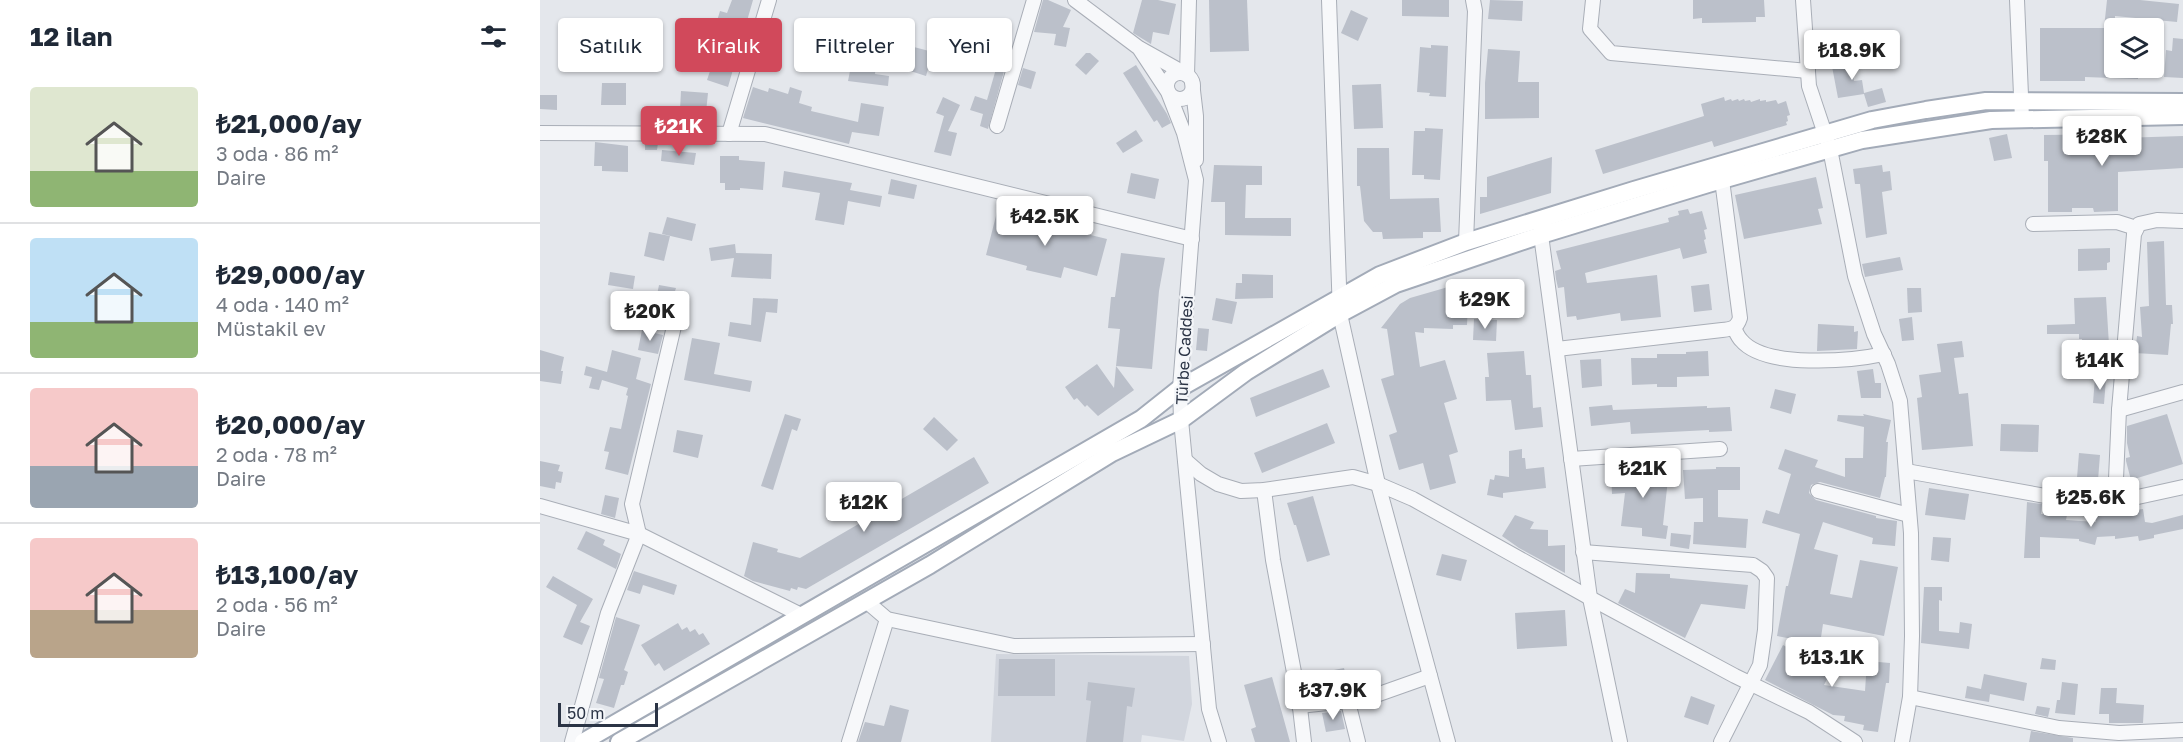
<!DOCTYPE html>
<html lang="tr">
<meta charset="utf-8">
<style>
body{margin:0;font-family:"Golos Text",sans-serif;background:#f6f6f7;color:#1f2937;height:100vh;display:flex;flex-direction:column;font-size:22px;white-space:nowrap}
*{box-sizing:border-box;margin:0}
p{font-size:20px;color:#747a83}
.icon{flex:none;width:33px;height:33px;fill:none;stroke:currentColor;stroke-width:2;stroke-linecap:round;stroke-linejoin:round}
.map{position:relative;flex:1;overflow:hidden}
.details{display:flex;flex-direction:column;background:#fff;width:540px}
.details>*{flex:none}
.guide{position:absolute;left:18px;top:18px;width:570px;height:54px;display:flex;gap:12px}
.buttons{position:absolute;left:1564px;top:18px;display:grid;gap:12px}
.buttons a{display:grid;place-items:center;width:60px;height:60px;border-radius:6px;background:#fff;box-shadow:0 2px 4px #0004;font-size:30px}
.scale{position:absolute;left:18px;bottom:15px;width:100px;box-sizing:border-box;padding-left:6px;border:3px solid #2b3445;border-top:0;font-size:16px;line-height:21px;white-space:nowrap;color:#2b3445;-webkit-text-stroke:4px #f4f6f9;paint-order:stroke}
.price{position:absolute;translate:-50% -51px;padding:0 14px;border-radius:6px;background:#fff;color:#222;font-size:20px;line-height:39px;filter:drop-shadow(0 2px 3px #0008)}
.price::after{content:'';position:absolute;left:50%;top:36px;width:18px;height:14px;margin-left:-9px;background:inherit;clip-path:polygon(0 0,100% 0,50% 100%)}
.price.on{background:#d1495b;color:#fff}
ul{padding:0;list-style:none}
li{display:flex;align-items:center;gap:18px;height:150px;padding:0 30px}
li+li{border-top:2px solid #e0e1e3}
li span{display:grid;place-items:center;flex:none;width:168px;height:120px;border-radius:6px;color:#555}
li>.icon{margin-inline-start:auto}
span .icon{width:72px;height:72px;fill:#fffc;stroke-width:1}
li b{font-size:26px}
h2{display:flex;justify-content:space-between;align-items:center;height:72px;padding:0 30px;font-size:26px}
.tag{padding:0 21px;border-radius:6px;background:#fff;box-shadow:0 2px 4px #0004;font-size:21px;line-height:54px}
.tag.on{background:#d1495b;color:#fff}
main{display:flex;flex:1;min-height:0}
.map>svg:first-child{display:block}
</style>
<main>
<section class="details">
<h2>12 ilan<svg class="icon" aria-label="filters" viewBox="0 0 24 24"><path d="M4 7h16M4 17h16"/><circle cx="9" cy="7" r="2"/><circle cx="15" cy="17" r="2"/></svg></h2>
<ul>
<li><span style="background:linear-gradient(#dfe7d0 70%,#8fb573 0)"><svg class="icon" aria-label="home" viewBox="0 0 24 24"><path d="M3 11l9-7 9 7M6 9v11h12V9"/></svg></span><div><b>₺21,000/ay</b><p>3 oda · 86 m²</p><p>Daire</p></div></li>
<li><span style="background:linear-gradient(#bfe0f5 70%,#8fb573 0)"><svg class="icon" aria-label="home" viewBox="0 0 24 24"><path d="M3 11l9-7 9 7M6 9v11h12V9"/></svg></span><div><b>₺29,000/ay</b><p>4 oda · 140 m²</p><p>Müstakil ev</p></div></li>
<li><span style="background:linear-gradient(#f6c9c9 65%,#9aa5b1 0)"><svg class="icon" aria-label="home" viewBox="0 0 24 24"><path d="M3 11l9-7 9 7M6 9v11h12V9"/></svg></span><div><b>₺20,000/ay</b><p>2 oda · 78 m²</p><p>Daire</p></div></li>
<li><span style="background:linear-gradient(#f6c9c9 60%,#b9a48a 0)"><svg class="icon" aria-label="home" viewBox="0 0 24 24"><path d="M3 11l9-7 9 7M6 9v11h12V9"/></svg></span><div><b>₺13,100/ay</b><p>2 oda · 56 m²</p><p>Daire</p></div></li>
</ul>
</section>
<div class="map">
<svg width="1643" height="742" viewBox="0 0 1643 742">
<rect width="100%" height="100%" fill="#e4e7ec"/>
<!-- built -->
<polygon fill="#d2d6de" points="456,654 649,656 652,704 644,741 602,735 601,742 451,742"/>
<!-- building -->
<g fill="#bbc0ca">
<polygon points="192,0 213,0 188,87 167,80 173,62 168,61 178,35 173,34 180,11 187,13"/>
<polygon points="503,0 508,0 531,10 523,27 530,28 526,47 514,45 516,34 494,32"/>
<polygon points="602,0 618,0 636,4 629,35 613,32 611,44 593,33"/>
<polygon points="669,0 707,0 709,51 670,52"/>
<polygon points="862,0 909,0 909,17 862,16"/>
<polygon points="950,0 983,1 982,21 948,19"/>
<polygon points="1153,0 1224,0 1225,17 1216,17 1216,22 1162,23 1162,18 1153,19"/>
<polygon points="1567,0 1600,0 1639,4 1637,22 1575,16 1575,68 1598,68 1598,79 1545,77 1545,81 1500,81 1500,28 1564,28"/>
<polygon points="811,10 828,18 818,41 801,33"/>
<polygon points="1633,38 1643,39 1643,78 1624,77 1626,50 1632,51"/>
<polygon points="326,45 338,46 335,74 349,76 348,86 308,81 310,71 321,72 321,67 324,67"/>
<polygon points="891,45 908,46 906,97 889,96 890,93 877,92 880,47 891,48"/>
<polygon points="370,46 393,52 386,76 364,69"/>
<polygon points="948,49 980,51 978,82 999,82 999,118 945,119 945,83"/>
<polygon points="546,53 550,53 559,61 546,75 535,65"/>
<polygon points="1310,53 1314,81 1322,80 1324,93 1342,88 1346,102 1328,107 1324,94 1298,98 1290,56"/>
<polygon points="460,55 468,57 448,129 440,126 443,114 430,110 435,96 447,100"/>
<polygon points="596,65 627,114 631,123 622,128 617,120 614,122 583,73"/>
<polygon points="483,68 496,72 491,89 478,85"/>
<polygon points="62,83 86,83 86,105 61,105"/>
<polygon points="841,84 843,128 814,129 812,85"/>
<polygon points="213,87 228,92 229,88 248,94 250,87 262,91 259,103 272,107 271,111 318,122 321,103 344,107 339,136 312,132 309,144 203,118"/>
<polygon points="141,91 168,93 166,112 140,110"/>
<polygon points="0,95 17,95 17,110 0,109"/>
<polygon points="403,97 420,105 408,131 417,133 411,156 394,152 404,116 396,113"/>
<polygon points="1184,97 1185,101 1191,99 1192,101 1198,99 1199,101 1204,99 1205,101 1210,100 1211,102 1220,99 1220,101 1226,100 1226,102 1236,100 1238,104 1246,101 1250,115 1247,116 1248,121 1246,122 1247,125 1174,147 1172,141 1063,174 1055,150 1164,116 1161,104"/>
<polygon points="885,128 903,129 900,180 884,179 884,175 872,175 874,131 885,131"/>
<polygon points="596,130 603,141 583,153 576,143"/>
<polygon points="1467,134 1472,158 1454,161 1449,138"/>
<polygon points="1581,134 1581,138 1643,136 1643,168 1578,172 1578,211 1554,212 1553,208 1532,208 1532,212 1508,212 1508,161 1504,161 1504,135"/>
<polygon points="55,142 88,146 88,172 62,171 62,166 54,166"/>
<polygon points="105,142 118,143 117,150 105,150"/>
<polygon points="817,148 849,148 850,199 899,198 901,232 883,232 883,238 843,239 842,232 833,232 824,221 820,186 817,186"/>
<polygon points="122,150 156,153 154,165 121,161"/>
<polygon points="180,156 199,156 199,160 225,162 223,190 200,188 200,190 185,190 185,183 180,183"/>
<polygon points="1012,157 1011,193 940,214 940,197 947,197 947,177"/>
<polygon points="674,165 722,166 722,185 706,185 705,218 751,218 751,236 685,235 685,202 671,202"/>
<polygon points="1342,165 1343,172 1350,171 1352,190 1342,192 1347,234 1326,238 1320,184 1315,184 1313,169"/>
<polygon points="244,171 312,183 310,190 342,196 340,207 308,201 304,225 275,220 280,193 242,187"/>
<polygon points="591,173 619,179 615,199 587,193"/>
<polygon points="1276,177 1283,208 1278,209 1282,224 1204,239 1195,195"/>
<polygon points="351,179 377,185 374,199 348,194"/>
<polygon points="1148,209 1150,214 1162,211 1167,229 1164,230 1166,239 1164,240 1167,253 1143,259 1140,248 1045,273 1047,283 1117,275 1121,317 1081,321 1080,313 1037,320 1036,316 1027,317 1024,287 1018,288 1016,279 1015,271 1021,269 1016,251 1129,222 1128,218 1139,215 1138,211"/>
<polygon points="457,212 567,239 557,276 524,267 521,278 486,270 487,266 446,255"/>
<polygon points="127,217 156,224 152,241 122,234"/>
<polygon points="109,232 130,236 124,261 104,256"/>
<polygon points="1624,241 1626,305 1632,305 1633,324 1631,324 1628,355 1595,353 1597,336 1602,337 1600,307 1609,306 1607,242"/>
<polygon points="195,244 196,253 232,254 231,279 191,277 194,258 171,261 169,248"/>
<polygon points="1570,248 1570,262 1567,263 1567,270 1538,271 1538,249"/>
<polygon points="581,253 625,258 619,291 612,369 576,366 580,329 568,328 571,297 575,297"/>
<polygon points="1360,257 1363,270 1325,277 1322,264"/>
<polygon points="70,272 95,276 93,289 68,285"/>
<polygon points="702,274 733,275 733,298 695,299 696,283 702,283"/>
<polygon points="929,281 927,325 913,325 913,329 884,328 884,333 875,332 880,367 905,360 917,399 904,403 918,452 909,455 916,483 890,490 883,463 859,470 849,435 857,432 841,379 854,375 847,329 841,328 860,304 870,298"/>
<polygon points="1169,284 1172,310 1154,312 1151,286"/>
<polygon points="119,285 136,288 128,314 114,310"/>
<polygon points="1367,288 1381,288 1382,312 1368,313"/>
<polygon points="1566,297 1569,345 1566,345 1565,371 1547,370 1549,345 1542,345 1542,339 1539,339 1539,334 1507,334 1507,325 1535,324 1534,298"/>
<polygon points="213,298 238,299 237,313 226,312 221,342 188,336 190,322 211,325"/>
<polygon points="676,298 697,302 692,324 672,320"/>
<polygon points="1372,317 1374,340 1362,341 1359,319"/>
<polygon points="934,319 957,320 956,341 933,340"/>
<polygon points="1278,324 1314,326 1314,332 1318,331 1317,349 1277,351"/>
<polygon points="658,328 669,329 667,351 656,350"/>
<polygon points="102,330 123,335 118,354 98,350"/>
<polygon points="152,338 180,343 174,374 212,381 210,392 144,380"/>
<polygon points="1422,341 1424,357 1414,358 1419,394 1428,393 1433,446 1382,450 1377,398 1382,397 1379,375 1401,372 1397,344"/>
<polygon points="0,350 24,357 21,371 23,371 21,384 0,381"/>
<polygon points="72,350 101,358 96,379 111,384 88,475 65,469 69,452 64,451 70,427 81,429 88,396 86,395 88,388 62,380 59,390 49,388 52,377 44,375 46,366 67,372"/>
<polygon points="984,351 986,375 991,375 993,408 1001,407 1003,427 975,430 971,400 946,401 945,377 949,377 947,353"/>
<polygon points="1168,351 1169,376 1137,377 1137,387 1117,387 1117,384 1092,385 1091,358 1117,358 1117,354 1146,354 1146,352"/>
<polygon points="1061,359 1062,386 1042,388 1040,360"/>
<polygon points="557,364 574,388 576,366 594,390 558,416 547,405 545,407 537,398 534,400 525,387"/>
<polygon points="783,369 790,387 716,417 710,398"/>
<polygon points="1333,369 1335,383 1341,383 1341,398 1321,398 1317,371"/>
<polygon points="1555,377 1566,378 1564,404 1553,403"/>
<polygon points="1235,389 1256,394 1251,414 1230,408"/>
<polygon points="1072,405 1073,410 1167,406 1167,408 1190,407 1192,431 1169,432 1169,430 1091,434 1090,422 1051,426 1049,407"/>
<polygon points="245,414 261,419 257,431 252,429 233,490 221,486"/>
<polygon points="1323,414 1351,420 1346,442 1348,442 1346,477 1345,477 1340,498 1280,482 1271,485 1269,493 1276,500 1336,516 1336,518 1357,521 1355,546 1332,544 1333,538 1283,522 1274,549 1298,555 1290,594 1312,598 1320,560 1358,567 1344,636 1283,624 1280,644 1237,636 1246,586 1248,586 1260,534 1222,523 1226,510 1239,514 1251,474 1238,469 1245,449 1278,460 1275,467 1305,477 1305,458 1323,458 1324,427 1297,421 1298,415 1324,416"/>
<polygon points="1627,414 1643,464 1591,480 1586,461 1586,458 1590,457 1587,443 1587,426"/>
<polygon points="394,417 418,440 407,451 383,429"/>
<polygon points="787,423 795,443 722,473 714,453"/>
<polygon points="1461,424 1499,425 1498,452 1460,451"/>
<polygon points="137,430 163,435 158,458 133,452"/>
<polygon points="982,449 982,458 985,458 986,469 1004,467 1006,488 963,493 963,498 947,495 950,479 954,480 955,475 969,477 969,451"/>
<polygon points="1539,453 1560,455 1558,480 1537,478"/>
<polygon points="434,457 449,483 266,589 258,587 257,590 251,588 250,591 213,581 204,576 213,542 238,549 237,552 260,558"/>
<polygon points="0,461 20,465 18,471 23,472 21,483 16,482 15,489 0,486"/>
<polygon points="1176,467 1200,467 1200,490 1178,490 1178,517 1208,519 1206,548 1153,544 1154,522 1163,522 1163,498 1145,499 1143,470 1176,469"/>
<polygon points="1097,468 1108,468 1108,470 1129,470 1123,525 1128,526 1126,539 1102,536 1102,528 1081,526 1085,493 1072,494 1071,470"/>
<polygon points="1389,488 1429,494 1425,520 1385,515"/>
<polygon points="65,495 79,498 75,518 61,514"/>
<polygon points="773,496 790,555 767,562 756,525 754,525 747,503"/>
<polygon points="1487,502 1502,504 1501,514 1527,515 1526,520 1556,522 1556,513 1572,513 1603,509 1605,522 1612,523 1643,515 1643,529 1614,535 1614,538 1599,541 1598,536 1575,539 1575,536 1557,537 1555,545 1539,541 1539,539 1500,537 1500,558 1484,558"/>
<polygon points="975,515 994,522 990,529 1008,530 1008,546 1025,545 1025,573 979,548 962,536"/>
<polygon points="46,531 65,540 63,545 81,554 76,569 37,549"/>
<polygon points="1131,533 1151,535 1149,549 1130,546"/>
<polygon points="1393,537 1411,538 1409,562 1391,560"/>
<polygon points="902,554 927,560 921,581 896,575"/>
<polygon points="94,571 137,585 134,595 103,585 100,594 87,590"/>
<polygon points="1096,573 1130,574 1130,578 1208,585 1205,609 1161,604 1145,638 1078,603 1085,589 1095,593"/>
<polygon points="13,576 53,599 40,622 50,626 42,645 23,637 37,605 6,587"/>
<polygon points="1384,587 1402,587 1402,601 1399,600 1399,631 1419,633 1420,622 1432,624 1429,649 1381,643"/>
<polygon points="1025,610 1027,646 977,649 975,613"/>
<polygon points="76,617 100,625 84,670 88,672 84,685 81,685 74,708 56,703 64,679 59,678"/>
<polygon points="138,623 142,630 147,627 150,632 155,629 159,635 163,633 170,644 124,671 119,663 115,666 101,645"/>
<polygon points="1243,645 1288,669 1286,673 1289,675 1284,685 1325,691 1327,661 1350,663 1349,683 1346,683 1338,732 1323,730 1324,725 1304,721 1305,716 1293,715 1225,680"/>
<polygon points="1502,658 1516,660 1515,670 1500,669"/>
<polygon points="459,659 515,659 515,696 458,696"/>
<polygon points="804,668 809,690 783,694 779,673"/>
<polygon points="1444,674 1487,683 1484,701 1450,694 1449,702 1425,698 1427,686 1441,689"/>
<polygon points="732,677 744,720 750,742 715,742 711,729 716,727 704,685"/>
<polygon points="548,682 595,688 592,707 587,706 583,742 546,742 551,701 546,700"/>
<polygon points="1522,682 1538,684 1535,715 1515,713 1517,700 1520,700"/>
<polygon points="1561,688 1577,688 1576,703 1604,705 1603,723 1569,723 1569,714 1559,714"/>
<polygon points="1151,696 1175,705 1168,725 1144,717"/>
<polygon points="350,705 369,710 361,742 318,742 325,722 344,726"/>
<polygon points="1497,706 1510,708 1508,717 1495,714"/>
<polygon points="801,711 805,729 786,732 782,713"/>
<polygon points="1491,731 1533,738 1533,742 1489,742"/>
</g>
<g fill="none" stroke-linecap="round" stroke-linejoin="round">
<!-- minor casing -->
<g stroke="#a9aeb7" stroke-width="16">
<g id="minor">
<polyline points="535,0 599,48 628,92 644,133 656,180 640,388 641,420 669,709 679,742"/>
<polyline points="789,0 800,314 838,484 908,742"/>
<polyline points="1053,0 1050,29 1071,53 1268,71"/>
<polyline points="1263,0 1269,86 1290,149 1315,276 1334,334 1348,364 1360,401 1371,533 1372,636 1370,697 1362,742"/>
<polyline points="1477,0 1482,119"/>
<polyline points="601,49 644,73"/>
<circle cx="640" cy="86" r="13"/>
<polyline points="647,75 649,0"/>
<polyline points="652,82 656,116 656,160"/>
<polyline points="457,126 494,0"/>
<polyline points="0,133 225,134 652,239"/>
<polyline points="189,134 229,0"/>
<polyline points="1493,224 1577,222 1596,228"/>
<polyline points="1002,226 1001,235 1050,598 1080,742"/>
<polyline points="926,242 935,11 933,0"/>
<path d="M 1194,328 C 1196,332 1198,337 1201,340 C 1225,369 1311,361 1344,354"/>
<path d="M 1017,349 L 1182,330 C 1192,329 1197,328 1200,318 L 1182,180"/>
<polyline points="1579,410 1643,392"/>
<polyline points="1031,459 1180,449"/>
<polyline points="645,460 661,474 678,484 701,491 724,490 813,477 838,484 873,499 1050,598 1195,676 1269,712 1315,742"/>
<polyline points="1366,471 1550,504 1575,502 1643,487"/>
<polyline points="724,490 733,560 759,699 764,742"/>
<polyline points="1278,491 1369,515"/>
<polyline points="1575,502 1579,410 1594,234 1599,224 1617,220 1643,221"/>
<polyline points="0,506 99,534 261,615"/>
<polyline points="1043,552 1213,565 1222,571 1227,578 1225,630 1220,665 1181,742"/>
<polyline points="326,601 347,619 474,646 663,644"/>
<polyline points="1370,697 1519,728 1579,733 1643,730"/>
<polyline points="808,702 818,742"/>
<polyline points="759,706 825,699 890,676"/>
<polyline points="32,742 68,613 99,534 92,504 140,301"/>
<polyline points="309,742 347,619"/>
</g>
</g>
<!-- major casing -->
<g stroke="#a3abb8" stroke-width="20">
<g id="major">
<polyline points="43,742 601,419 640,388 840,275 926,242 1094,190 1332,120 1386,110 1446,101 1643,102"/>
<polyline points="79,742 390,565 572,453 641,420 706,372 800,314 856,284 1001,235 1168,184 1322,140 1451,120 1643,116"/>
</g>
</g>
<!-- minor -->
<use href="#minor" stroke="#f7f8fa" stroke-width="14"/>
<!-- major -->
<use href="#major" stroke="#fff" stroke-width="16"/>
</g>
<g text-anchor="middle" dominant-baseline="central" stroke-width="4.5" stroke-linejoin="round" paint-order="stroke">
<!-- street labels -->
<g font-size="16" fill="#2b3445" stroke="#f4f6f9">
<text transform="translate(644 350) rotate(-87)">Türbe Caddesi</text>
</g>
</g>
</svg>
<div class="buttons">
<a><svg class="icon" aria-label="layers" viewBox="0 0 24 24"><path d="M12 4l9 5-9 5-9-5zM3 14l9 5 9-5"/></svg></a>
</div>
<div class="scale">50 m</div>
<b class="price" style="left:1312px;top:81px">₺18.9K</b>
<b class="price on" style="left:139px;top:157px">₺21K</b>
<b class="price" style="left:1562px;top:167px">₺28K</b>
<b class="price" style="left:505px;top:247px">₺42.5K</b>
<b class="price" style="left:945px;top:330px">₺29K</b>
<b class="price" style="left:110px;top:342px">₺20K</b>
<b class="price" style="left:1560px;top:391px">₺14K</b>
<b class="price" style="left:1103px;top:499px">₺21K</b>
<b class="price" style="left:1551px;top:528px">₺25.6K</b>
<b class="price" style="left:324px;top:533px">₺12K</b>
<b class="price" style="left:1292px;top:688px">₺13.1K</b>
<b class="price" style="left:793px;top:721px">₺37.9K</b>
<div class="guide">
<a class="tag">Satılık</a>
<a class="tag on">Kiralık</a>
<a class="tag">Filtreler</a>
<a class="tag">Yeni</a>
</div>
</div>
</main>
